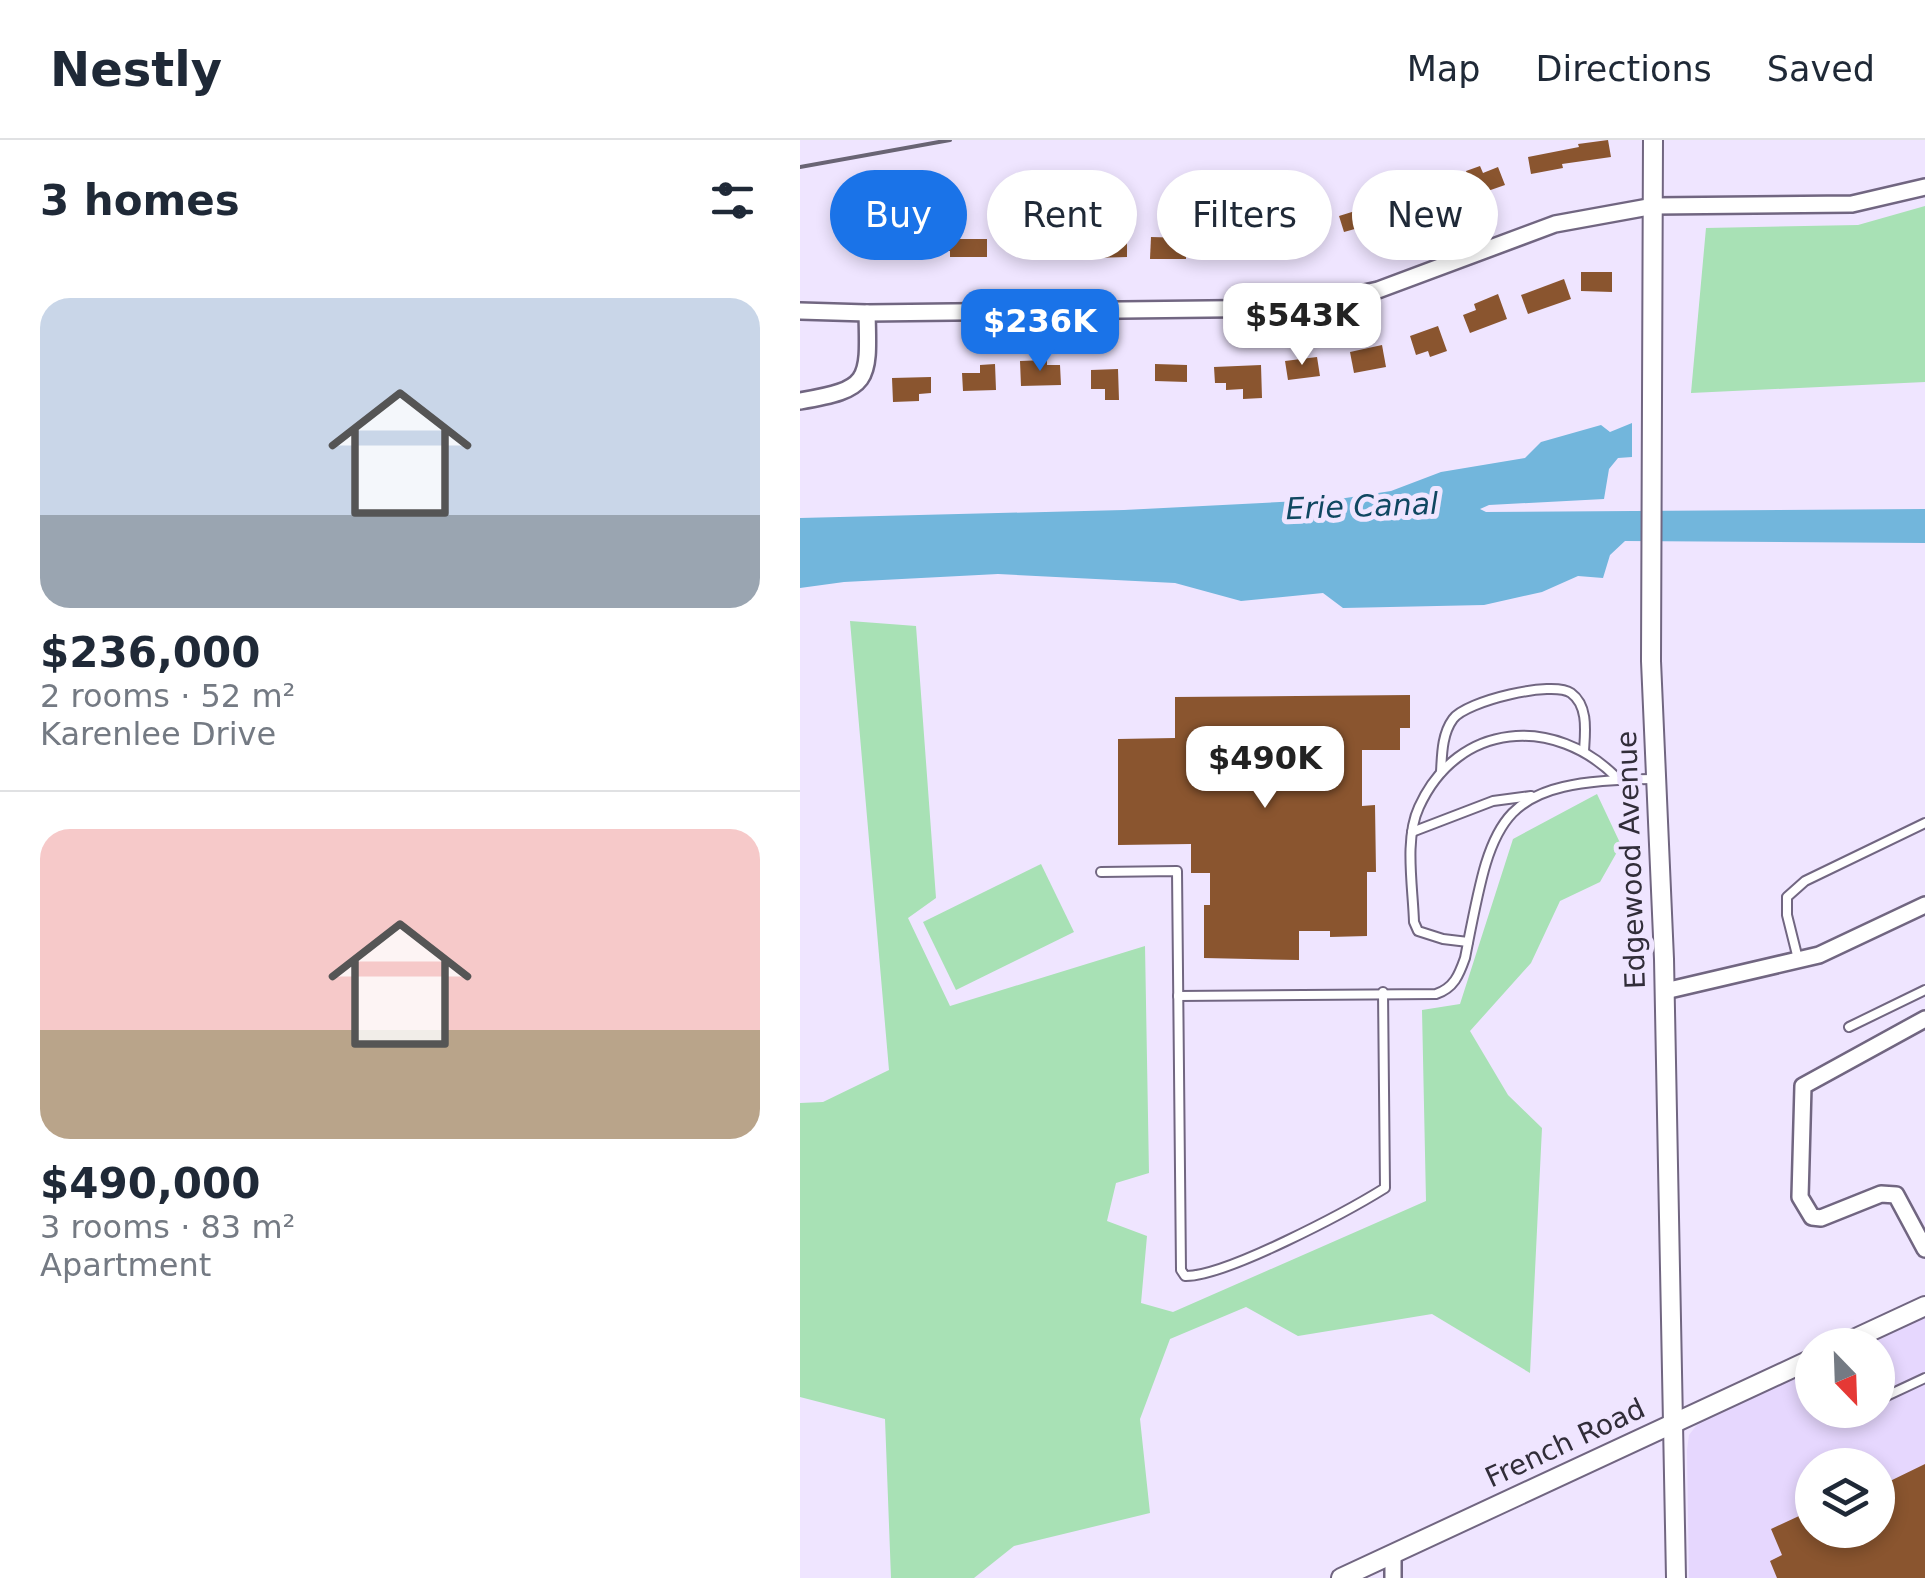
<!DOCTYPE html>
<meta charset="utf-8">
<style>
body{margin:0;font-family:"DejaVu Sans",sans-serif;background:#f6f6f7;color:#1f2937;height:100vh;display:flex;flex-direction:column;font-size:38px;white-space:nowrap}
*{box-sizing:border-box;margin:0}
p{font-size:32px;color:#747a83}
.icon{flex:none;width:55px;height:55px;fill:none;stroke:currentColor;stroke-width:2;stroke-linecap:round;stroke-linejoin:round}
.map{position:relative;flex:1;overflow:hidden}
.side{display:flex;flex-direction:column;background:#fff;width:800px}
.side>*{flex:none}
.guide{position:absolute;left:30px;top:30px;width:945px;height:90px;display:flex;gap:20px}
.needle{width:65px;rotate:157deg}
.controls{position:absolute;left:995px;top:1188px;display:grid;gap:20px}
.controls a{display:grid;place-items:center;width:100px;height:100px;border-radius:50%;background:#fff;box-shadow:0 5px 15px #0003;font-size:50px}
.price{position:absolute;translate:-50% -85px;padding:0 22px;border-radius:20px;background:#fff;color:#222;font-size:32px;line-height:65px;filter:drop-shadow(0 2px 5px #0008)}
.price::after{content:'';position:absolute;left:50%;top:60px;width:30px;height:22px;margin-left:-15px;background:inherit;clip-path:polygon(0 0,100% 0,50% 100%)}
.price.on{background:#1a73e8;color:#fff}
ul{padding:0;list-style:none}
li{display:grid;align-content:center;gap:20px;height:530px;padding:0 40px}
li+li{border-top:2px solid #e0e1e3}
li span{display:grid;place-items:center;height:310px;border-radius:30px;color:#555}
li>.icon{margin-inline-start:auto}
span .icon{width:180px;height:180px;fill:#fffc;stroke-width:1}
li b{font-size:42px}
h2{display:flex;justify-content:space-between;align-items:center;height:120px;padding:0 40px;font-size:42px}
.tag{padding:0 35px;border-radius:45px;background:#fff;box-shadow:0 5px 15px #0003;font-size:35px;line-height:90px}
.tag.on{background:#1a73e8;color:#fff}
header{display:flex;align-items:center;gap:60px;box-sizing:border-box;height:140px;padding:0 50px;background:#fff;border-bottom:2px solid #e0e1e3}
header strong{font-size:48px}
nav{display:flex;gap:55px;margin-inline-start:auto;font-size:35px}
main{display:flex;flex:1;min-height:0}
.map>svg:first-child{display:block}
</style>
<header>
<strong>Nestly</strong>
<nav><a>Map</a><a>Directions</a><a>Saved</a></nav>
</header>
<main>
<section class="side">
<h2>3 homes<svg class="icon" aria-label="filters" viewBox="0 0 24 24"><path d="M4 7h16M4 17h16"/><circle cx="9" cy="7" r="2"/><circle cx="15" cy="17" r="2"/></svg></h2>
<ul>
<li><span style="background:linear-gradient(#c9d6e8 70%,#9aa5b1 0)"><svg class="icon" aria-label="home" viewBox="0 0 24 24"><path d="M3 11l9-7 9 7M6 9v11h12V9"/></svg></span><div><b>$236,000</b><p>2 rooms · 52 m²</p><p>Karenlee Drive</p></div></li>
<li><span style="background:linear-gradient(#f6c9c9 65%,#b9a48a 0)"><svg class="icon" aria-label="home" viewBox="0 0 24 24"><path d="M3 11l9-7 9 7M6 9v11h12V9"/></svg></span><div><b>$490,000</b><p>3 rooms · 83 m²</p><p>Apartment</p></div></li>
</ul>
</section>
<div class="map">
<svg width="1125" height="1438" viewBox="0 0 1125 1438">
<rect width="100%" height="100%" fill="#efe5ff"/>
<!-- built -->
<path fill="#e6d7fe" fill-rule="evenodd" d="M 1125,1177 L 1125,1438 L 889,1438 L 887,1310 L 889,1295 L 896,1286 L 906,1278 L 1012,1229 L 1012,1270 L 1078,1270 L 1078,1205 L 1065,1205 ZM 1012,1325 L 1078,1325 L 1078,1390 L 1012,1390 Z"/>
<!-- green -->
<g fill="#a8e1b5">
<polygon points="1125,66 1125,242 891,253 906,88 1058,85"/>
<polygon points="50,481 116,486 136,758 108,778 150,866 345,806 349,1033 316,1043 307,1081 347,1096 341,1163 373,1172 626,1061 622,870 660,864 713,699 797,654 821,705 800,742 760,761 731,823 670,891 708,955 742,988 730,1233 632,1174 498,1196 446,1167 370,1199 340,1279 350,1373 214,1406 174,1438 91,1438 85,1279 0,1257 0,963 23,962 89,930"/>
<polygon points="241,724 274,792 156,850 123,782"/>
</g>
<!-- water -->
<polygon fill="#72b6dc" points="832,283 832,317 818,318 809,329 804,359 689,365 680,369 686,372 1125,369 1125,403 825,401 810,415 803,438 778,436 742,452 684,465 543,468 523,453 441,461 375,443 198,434 44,442 0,448 0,378 324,370 539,359 591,351 641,332 725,318 741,302 801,285 810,292"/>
<!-- building -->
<g fill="#8a552f">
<polygon points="808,0 811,17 762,24 763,28 731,34 728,17 779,7 778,4"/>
<polygon points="680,26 683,33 698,27 705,45 662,60 656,42 668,37 666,31"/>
<polygon points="633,43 641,66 602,80 594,58"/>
<polygon points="568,67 576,90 564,94 562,87 544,92 539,76"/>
<polygon points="452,81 452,115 437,115 436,101 407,101 406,82"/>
<polygon points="513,83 516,102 477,108 474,89"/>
<polygon points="86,94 132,94 132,99 187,99 187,117 150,117 150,111 112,111 112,118 94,118 94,111 86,111"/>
<polygon points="292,97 327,97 327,117 293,118"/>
<polygon points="351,97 386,98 386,119 350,119"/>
<polygon points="224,100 255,100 254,119 224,119"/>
<polygon points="781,132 812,132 812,152 781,151"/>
<polygon points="764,139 771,159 728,174 721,155"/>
<polygon points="698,154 707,179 670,193 663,175 676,170 674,164"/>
<polygon points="638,186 647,211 630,217 628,211 616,215 610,196"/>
<polygon points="582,205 586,227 554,233 550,212"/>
<polygon points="517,217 520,236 488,240 485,221"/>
<polygon points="247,220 247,225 260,225 261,245 221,246 220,221"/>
<polygon points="195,224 196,250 163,251 162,233 180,233 180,225"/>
<polygon points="355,224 387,225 387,242 355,241"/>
<polygon points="461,225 462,258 443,259 443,249 426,250 426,243 415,243 414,227"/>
<polygon points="318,229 319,260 305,260 305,249 291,249 291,230"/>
<polygon points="131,237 131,253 119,254 119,261 93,262 92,238"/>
<polygon points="610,555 610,588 600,588 600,610 562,610 562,666 575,665 576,732 567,732 567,796 530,797 530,791 499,791 499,820 404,818 404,765 410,765 410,733 391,733 391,704 318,705 318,599 375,598 375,557"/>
<polygon points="1125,1324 1125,1438 977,1438 970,1421 982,1415 971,1389 1012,1370 1012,1390 1078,1390 1078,1351 1090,1346 1088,1342"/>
</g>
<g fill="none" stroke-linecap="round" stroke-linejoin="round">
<!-- service casing -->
<g stroke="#716681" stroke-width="12">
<g id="service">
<path d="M 641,632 C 642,614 642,594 653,579 C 666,561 753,540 771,553 C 789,566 785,593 784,611"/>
<polyline points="612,692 693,661 731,656"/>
<path d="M 301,732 L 377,731 L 381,1130 L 385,1136 C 425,1137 548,1071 585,1048 L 583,852"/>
<path d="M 668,802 L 643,799 L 618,791 L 614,782 C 613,747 604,699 619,667 C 658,581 755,575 817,638"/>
<polyline points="998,819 987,775 987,757 1005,741 1125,683"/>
<path d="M 378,856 L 636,854 C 654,848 659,835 665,818 C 693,675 695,640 854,639"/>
<polyline points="1049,887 1125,850"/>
<polyline points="996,1226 1012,1250"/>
<polyline points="1078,1260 1125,1238"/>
<polyline points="1046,1270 1051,1270"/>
</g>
</g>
<!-- minor casing -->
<g stroke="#716681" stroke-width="20">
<g id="minor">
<polyline points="0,171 67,173 497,168 578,150 755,84 854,66 1052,64 1125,47"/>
<path d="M 0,261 C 70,249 69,242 67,173"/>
<polyline points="865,851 1019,815 1125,765"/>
<polyline points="1125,879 1003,946 1000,1057 1012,1077 1021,1078 1081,1054 1096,1055 1125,1109"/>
<polyline points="593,1414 593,1438"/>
</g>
</g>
<!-- tertiary casing -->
<g stroke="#716681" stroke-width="22">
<g id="tertiary">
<polyline points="853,0 851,521 864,819 876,1438"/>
<polyline points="1041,1205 1125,1166"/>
<polyline points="541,1438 1012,1219"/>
</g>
</g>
<!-- service -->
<use href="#service" stroke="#fff" stroke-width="8"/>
<!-- minor -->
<use href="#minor" stroke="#fff" stroke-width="15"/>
<!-- tertiary -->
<use href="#tertiary" stroke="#fff" stroke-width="18"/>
<!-- rail -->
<polyline stroke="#696474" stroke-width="4" points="0,27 150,0"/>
</g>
<g text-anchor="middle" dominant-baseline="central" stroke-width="10" stroke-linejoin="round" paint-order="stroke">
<!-- street labels -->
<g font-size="28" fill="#312d39" stroke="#efe5ff">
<text transform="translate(831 720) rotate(-92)">Edgewood Avenue</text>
<text transform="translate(765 1303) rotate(-25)">French Road</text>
</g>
<!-- water labels -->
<g font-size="30" font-style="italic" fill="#104761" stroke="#efe5ff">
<text transform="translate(562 366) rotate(-2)">Erie Canal</text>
</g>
</g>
</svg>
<div class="controls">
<a><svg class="needle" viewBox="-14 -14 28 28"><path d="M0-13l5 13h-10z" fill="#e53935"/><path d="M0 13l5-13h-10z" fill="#747a83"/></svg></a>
<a><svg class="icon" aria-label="layers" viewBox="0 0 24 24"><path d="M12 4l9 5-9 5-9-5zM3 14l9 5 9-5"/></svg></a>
</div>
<b class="price" style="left:502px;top:228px">$543K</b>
<b class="price on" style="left:240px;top:234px">$236K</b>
<b class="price" style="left:465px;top:671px">$490K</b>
<div class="guide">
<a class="tag on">Buy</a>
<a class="tag">Rent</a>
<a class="tag">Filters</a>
<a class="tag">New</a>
</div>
</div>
</main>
